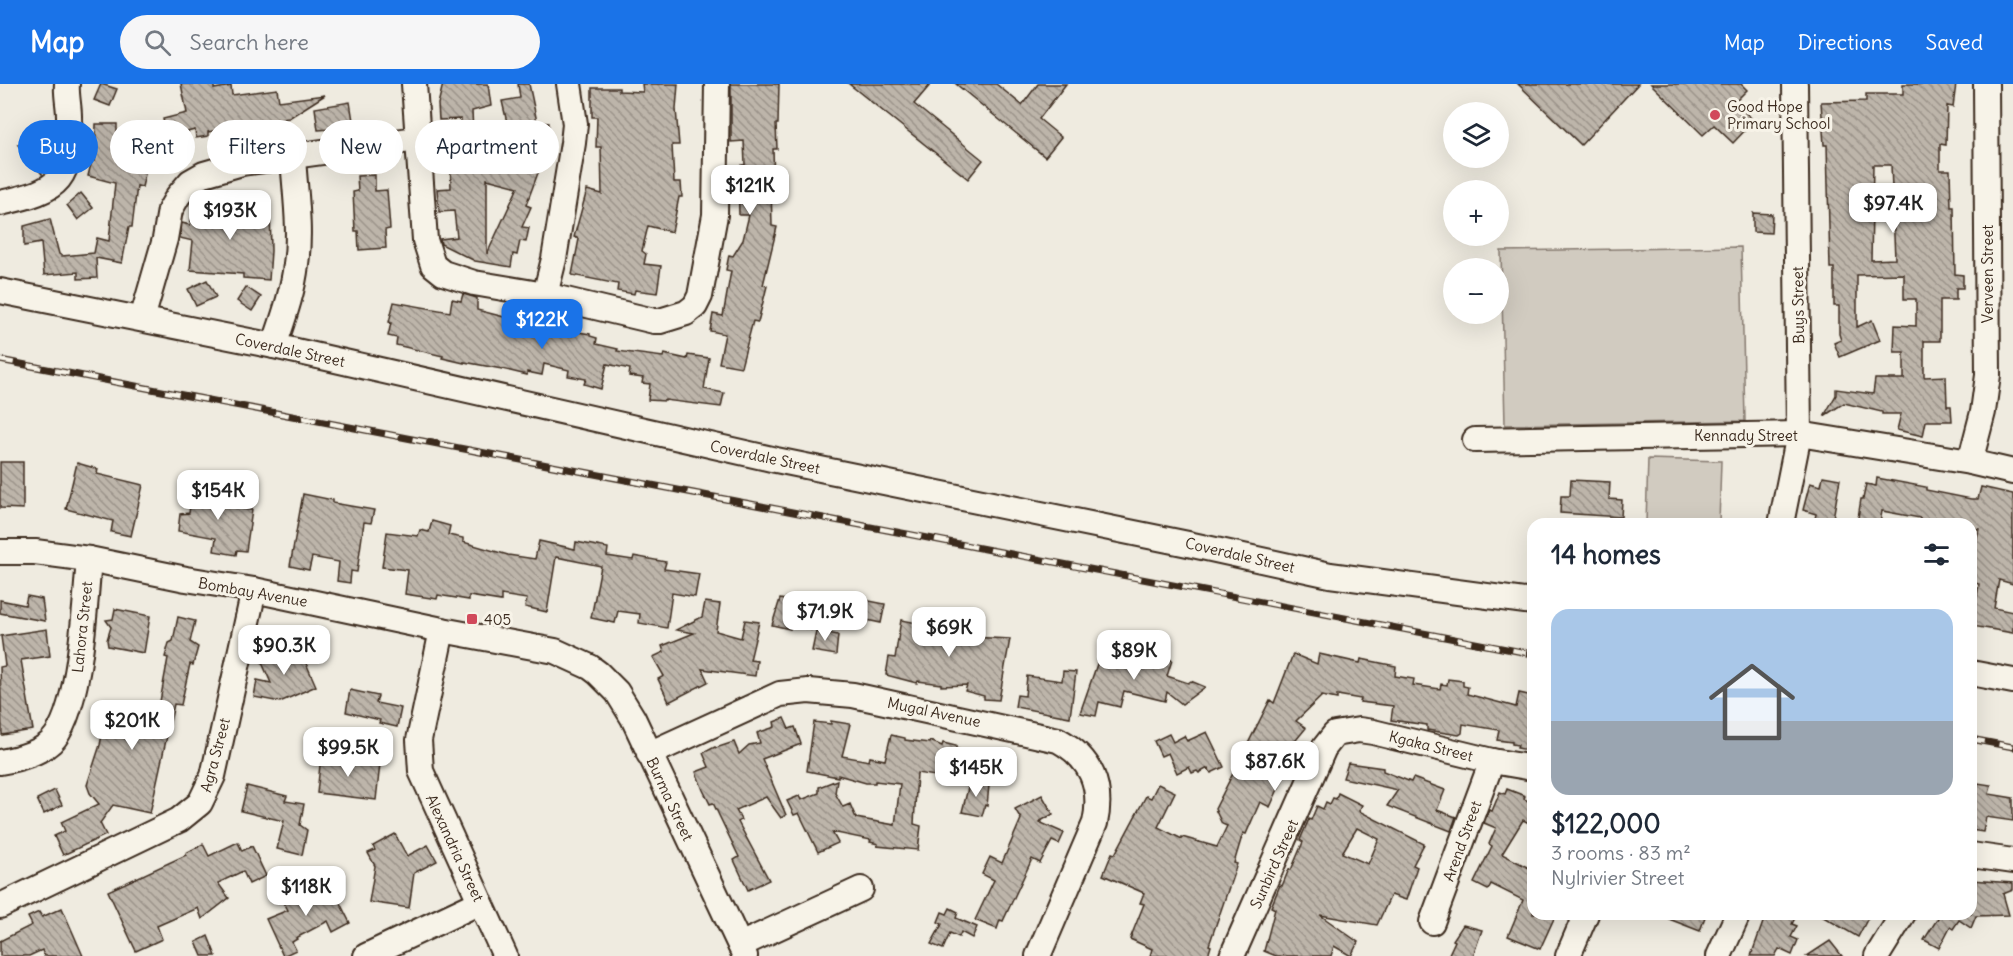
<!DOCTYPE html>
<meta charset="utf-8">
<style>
body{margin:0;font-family:Delius,sans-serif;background:#f6f6f7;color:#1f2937;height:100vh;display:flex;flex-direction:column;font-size:22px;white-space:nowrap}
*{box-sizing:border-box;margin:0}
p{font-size:20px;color:#747a83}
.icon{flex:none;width:33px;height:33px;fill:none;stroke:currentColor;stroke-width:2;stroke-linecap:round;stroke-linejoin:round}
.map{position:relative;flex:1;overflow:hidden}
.drawer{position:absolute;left:1527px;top:434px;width:450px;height:402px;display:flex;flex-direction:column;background:#fff;border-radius:18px;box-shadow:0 6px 24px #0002}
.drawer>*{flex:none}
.top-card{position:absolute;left:18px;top:36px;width:570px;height:54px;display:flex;gap:12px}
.controls{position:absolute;left:1443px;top:18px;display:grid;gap:12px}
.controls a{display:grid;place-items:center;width:66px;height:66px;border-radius:50%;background:#fff;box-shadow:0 6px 24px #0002;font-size:30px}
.price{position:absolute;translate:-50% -51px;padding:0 14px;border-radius:12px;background:#fff;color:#222;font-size:20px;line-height:39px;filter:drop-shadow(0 2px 3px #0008)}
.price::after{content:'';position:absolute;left:50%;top:36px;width:18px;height:14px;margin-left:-9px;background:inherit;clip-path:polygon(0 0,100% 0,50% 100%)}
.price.active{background:#1a73e8;color:#fff}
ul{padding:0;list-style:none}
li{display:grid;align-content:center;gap:12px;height:318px;padding:0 24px}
li span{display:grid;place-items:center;height:186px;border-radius:18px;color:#555}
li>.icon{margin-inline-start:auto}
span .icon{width:108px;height:108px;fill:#fffc;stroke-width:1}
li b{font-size:26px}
h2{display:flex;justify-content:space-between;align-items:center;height:72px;padding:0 24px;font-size:26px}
.tag{padding:0 21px;border-radius:27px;background:#fff;box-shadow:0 6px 24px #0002;font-size:21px;line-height:54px}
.tag.active{background:#1a73e8;color:#fff}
header{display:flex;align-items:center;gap:36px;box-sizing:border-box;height:84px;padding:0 30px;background:#1a73e8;color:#fff}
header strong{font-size:28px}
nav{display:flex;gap:33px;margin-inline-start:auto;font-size:21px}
.search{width:420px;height:54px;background:#f6f6f7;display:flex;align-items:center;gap:15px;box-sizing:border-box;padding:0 21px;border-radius:33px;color:#747a83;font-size:22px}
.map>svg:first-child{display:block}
</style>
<header>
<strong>Map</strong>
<div class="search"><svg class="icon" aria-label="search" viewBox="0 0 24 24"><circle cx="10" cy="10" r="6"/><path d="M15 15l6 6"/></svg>Search here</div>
<nav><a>Map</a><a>Directions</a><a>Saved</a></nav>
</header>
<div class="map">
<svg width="2013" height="872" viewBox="0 0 2013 872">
<defs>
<pattern id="building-back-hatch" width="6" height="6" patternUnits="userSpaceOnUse" patternTransform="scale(1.5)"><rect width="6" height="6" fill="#bdb5aa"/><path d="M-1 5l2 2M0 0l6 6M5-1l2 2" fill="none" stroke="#9b938a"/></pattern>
</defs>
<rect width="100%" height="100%" fill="#efebe0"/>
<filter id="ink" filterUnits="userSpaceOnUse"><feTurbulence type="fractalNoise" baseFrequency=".0167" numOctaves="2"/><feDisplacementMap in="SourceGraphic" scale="12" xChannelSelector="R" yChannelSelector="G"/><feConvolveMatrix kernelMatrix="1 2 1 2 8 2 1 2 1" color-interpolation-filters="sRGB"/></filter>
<g filter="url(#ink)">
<!-- pitch -->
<g fill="#d1cbc0" stroke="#867a6f" stroke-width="1.5">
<polygon points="1741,163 1745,337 1505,341 1501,167"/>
<polygon points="1648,375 1721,377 1719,439 1646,439"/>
</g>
<!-- building -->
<g fill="url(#building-back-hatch)" stroke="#3b2a1e" stroke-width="1.5" fill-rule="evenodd">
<polygon points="101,0 117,5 110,22 94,16"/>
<polygon points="181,0 214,0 214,5 231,2 232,11 277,5 279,17 325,11 289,34 208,48 208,52 196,54 195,46 167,53 163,35 187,29"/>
<polygon points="443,0 488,0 491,22 472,27 473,49 509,47 502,17 520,14 518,0 529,0 537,38 549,39 547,66 461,60 461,35 439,36 438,20"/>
<polygon points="642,0 678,0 676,25 679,61 672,61 674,98 681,98 682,113 679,113 672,148 648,142 642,167 646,170 644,180 661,182 657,209 635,206 634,210 617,207 618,200 572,191 579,155 574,153 587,106 602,110 601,63 596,63 597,33 592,33 592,4 619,4 619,7 643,8"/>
<polygon points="731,0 779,0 778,40 776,40 777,65 773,65 774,100 771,100 772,142 777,143 763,201 767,202 758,238 753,237 741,283 719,279 725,250 710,247 713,230 723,232 731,187 726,186 729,171 733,172 743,156 749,131 739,131 738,90 742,90 742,81 745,81 744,57 731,58"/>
<polygon points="849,0 931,0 914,20 983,76 968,95"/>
<polygon points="956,0 996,0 1022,21 1038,0 1066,0 1039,35 1061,53 1045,73"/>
<polygon points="1518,0 1638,0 1581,61"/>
<polygon points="1651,0 1741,0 1747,6 1735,18 1754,37 1733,59 1714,41 1703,51"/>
<path d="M 1903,0 L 1956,0 L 1953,23 L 1947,22 L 1946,61 L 1940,60 L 1940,86 L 1950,86 L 1951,123 L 1954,123 L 1955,190 L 1963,191 L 1963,204 L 1956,204 L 1956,216 L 1940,216 L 1940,257 L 1924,257 L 1924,293 L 1946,292 L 1947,322 L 1951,322 L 1952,337 L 1926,337 L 1923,352 L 1897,346 L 1901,330 L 1882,330 L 1882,328 L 1844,319 L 1824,332 L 1836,311 L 1836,305 L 1873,310 L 1875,295 L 1904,295 L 1904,268 L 1894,268 L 1895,241 L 1916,242 L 1916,215 L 1904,215 L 1904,190 L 1857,191 L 1857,243 L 1872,236 L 1880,256 L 1840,273 L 1834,259 L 1841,256 L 1839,250 L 1839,222 L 1834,222 L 1834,184 L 1830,184 L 1827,61 L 1824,61 L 1821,18 L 1866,17 L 1866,10 L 1903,10 ZM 1873,81 L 1891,81 L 1895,175 L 1871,176 Z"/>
<polygon points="350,18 354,43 332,46 332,45 318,46 315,24"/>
<polygon points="96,40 117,40 117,61 144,43 154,59 125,77 147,82 142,103 137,102 132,143 129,143 122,179 96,174 97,194 78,195 78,188 44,191 41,159 24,162 24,142 50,135 59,170 62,172 94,169 97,154 109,157 115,99 88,92 92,76 95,77"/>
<polygon points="41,60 42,90 18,61"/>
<path d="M 461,62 L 538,89 L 526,121 L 531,123 L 522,143 L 529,144 L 526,158 L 520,157 L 517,171 L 513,170 L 511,183 L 475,177 L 441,160 L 440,155 L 457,153 L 454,127 L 439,128 L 437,105 L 451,104 L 450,70 L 461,69 ZM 487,95 L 518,103 L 487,170 Z"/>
<polygon points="375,91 375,107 387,106 390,145 385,146 386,164 359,166 358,147 355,147 353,108 358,107 357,92"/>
<polygon points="81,109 93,124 78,136 67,121"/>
<polygon points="210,114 224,117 220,136 252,135 251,121 270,120 271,167 269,196 243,194 243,190 190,186 193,157 180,154 182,139 190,141 195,117 209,120"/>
<polygon points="1753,129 1772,130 1771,149 1753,148"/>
<polygon points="207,196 216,213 196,222 188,205"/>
<polygon points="246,203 261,213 252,227 237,217"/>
<polygon points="463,210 477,214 477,226 512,235 513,227 530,230 528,240 531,241 530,245 572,252 573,247 590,250 590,252 597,254 596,260 618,265 617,267 663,273 664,270 687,275 688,271 709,274 704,305 724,309 721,323 665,316 665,317 648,316 650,300 642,299 643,294 629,292 630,285 607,280 601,305 584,300 586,295 568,292 569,286 544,280 542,291 527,288 527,291 502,285 464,278 464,279 442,274 443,272 396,261 397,254 388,252 391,239 389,238 394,218 450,228 452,215 461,217"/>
<polygon points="0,378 23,378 23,425 0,424"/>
<polygon points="77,379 98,385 97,390 143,401 131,452 111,448 113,437 66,425"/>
<polygon points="1823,392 1840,395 1832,440 1814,440 1816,430 1803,426 1810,399 1821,402"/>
<polygon points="1877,394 1926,403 1926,406 1971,415 1978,415 1981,403 2013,410 2013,500 1999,496 1994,524 2013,528 2013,549 1972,542 1979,500 1971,498 1971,481 1979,445 1971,444 1971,440 1919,440 1920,434 1882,427 1880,440 1857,440 1861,415 1863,415 1866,400 1876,402"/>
<polygon points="1571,396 1610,398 1609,415 1622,416 1621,433 1560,429 1561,412 1570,412"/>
<polygon points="201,400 218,402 216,416 244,420 243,425 252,426 246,467 237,466 236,471 214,467 216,454 178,447 180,430 189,429 190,422 192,423 194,407 200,408"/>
<polygon points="303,410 333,416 333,419 374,426 371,439 364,438 357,488 351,487 350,499 337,497 339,478 312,473 309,486 290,482"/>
<polygon points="432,437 450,442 448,451 463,454 463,458 508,471 535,475 539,457 575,465 576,458 608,464 607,472 633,476 634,472 666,478 664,485 699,490 695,513 672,509 667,544 639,539 640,530 618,527 615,539 591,534 601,482 556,473 547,528 525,523 527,515 501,511 501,517 469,512 469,516 438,511 437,515 405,510 408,486 382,483 387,448 418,452 420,446 429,448"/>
<polygon points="27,512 42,515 45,537 0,529 0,516 25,521"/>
<polygon points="780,515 817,522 811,546 791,539 790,545 772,541"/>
<polygon points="859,515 885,520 881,539 857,534"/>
<polygon points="705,518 720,520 716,547 741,554 745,536 759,538 750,576 757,577 755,592 702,585 708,598 669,618 658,595 664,592 653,573 664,568 662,562 694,549 676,546 702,533"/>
<polygon points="115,525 150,532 144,569 108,562 107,556 111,543 106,536 113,535"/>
<polygon points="936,529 951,532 950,552 1010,555 999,616 984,615 984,612 965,607 967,601 941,602 941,600 918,597 917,599 886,591 889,573 895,574 901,536 933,542"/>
<polygon points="178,533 195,537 190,558 198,563 193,581 190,580 181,621 174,620 150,729 113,721 100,739 106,751 63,771 54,752 65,747 61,738 99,720 90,709 87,701 100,661 108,622 130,627 133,629 133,632 149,635 149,633 157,634 168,574 165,573 169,559 173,557"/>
<polygon points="817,543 828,545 828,549 838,551 836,571 812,567"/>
<polygon points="47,545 50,572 21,576 33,646 2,651 0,583 5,582 1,552"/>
<polygon points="289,560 295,573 302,570 316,602 280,618 254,613 257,596 271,599 260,574"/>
<polygon points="1103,563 1133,573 1134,569 1159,575 1160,572 1172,576 1167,592 1188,599 1191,597 1205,603 1182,620 1167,608 1165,617 1124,607 1120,623 1099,618 1096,632 1080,629"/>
<polygon points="1293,570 1317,580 1319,570 1360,579 1361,575 1396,582 1395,592 1414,595 1413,601 1440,605 1441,600 1447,601 1448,595 1463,597 1463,602 1468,603 1467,610 1516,623 1519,609 1533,612 1533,667 1517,664 1518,661 1512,660 1512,658 1497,656 1499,646 1463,640 1462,649 1459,651 1427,646 1427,641 1391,636 1393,622 1360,618 1361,615 1337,611 1337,615 1322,612 1296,637 1306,644 1287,667 1297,671 1287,691 1285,690 1270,723 1260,718 1246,750 1243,749 1234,779 1237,780 1209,861 1211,862 1208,872 1150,872 1152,865 1130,855 1144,820 1140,819 1144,809 1103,791 1112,769 1115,770 1146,712 1151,714 1158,700 1175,708 1158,743 1182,755 1182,753 1217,763 1227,742 1222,740 1215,725 1270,616 1274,619"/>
<polygon points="1063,587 1076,588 1070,633 1015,623 1017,611 1025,612 1027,592 1062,597"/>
<polygon points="350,606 378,612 376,619 401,624 397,643 379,639 380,636 346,628"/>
<polygon points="784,634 789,645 795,643 801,660 762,675 786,731 781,734 766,713 736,726 741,736 738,738 769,796 748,806 734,776 739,773 713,719 710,720 703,706 696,688 709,683 703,669 715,663 716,664 734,658 739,670 749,661 760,659 757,649 775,643 774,638"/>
<polygon points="831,637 850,640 842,672 869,677 870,673 885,676 891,651 905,654 905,656 929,659 930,657 942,662 943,659 956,662 956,665 961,666 964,670 954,695 917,689 914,740 921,742 918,766 877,762 878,760 870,758 871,756 832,748 838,759 818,768 799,729 794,731 787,717 799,712 801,716 819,709 819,703 837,696 835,709 843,723 850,720 856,734 895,741 900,700 875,697 875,699 866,699 838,691 838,693 807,687 814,638 831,640"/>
<polygon points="1207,648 1224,683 1211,689 1208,684 1199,689 1197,687 1192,689 1189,683 1177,689 1168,669 1161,672 1154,657 1169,650 1173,658 1184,652 1187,657"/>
<polygon points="321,672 380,680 376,716 317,709"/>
<polygon points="1348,679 1383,684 1383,687 1411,698 1413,694 1445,706 1437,726 1456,733 1451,747 1387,722 1398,706 1343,694"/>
<polygon points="970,696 989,701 987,722 985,721 982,732 962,728"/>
<polygon points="1971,698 1991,701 1989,710 2013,714 2013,737 1986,733 1983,748 1971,746"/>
<polygon points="247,702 287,712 285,717 304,720 300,741 307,746 302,771 277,765 284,737 241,727"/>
<polygon points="1507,705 1525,712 1524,715 1533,719 1533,741 1523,736 1502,770 1533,786 1533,830 1556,830 1540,865 1508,852 1523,816 1491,800 1488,806 1474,799 1492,762 1489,760 1496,744 1484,739 1489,726 1492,727 1500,708 1505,710"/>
<polygon points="55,706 62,721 44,730 37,715"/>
<path d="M 1338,709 L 1362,721 L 1359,727 L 1424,760 L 1413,781 L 1417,783 L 1406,816 L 1391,811 L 1377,841 L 1320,831 L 1358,858 L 1351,872 L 1334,862 L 1331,872 L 1276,872 L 1264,867 L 1275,825 L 1271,823 L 1280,801 L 1282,802 L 1289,785 L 1291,786 L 1303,758 L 1300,756 L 1309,735 L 1311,736 L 1317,722 L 1323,725 L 1326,718 L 1330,720 L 1333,714 L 1336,715 ZM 1357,744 L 1379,755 L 1368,780 L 1342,769 Z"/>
<polygon points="1042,711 1053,730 1039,738 1064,749 1059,760 1052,757 1040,779 1032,775 1003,837 1000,836 997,845 975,836 994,796 982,790 990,773 1002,779 1021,735 1015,725"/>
<polygon points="395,750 407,772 428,761 437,777 414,789 409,824 369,818 375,782 368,769 375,766 373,762"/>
<polygon points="238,758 242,767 252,762 266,792 249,800 243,787 218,799 229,814 202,835 198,824 157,842 162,855 136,867 108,807 186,771 186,769 203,760 209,772"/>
<polygon points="1971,796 2013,799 2013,806 2003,810 2009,831 1976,832 1971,844 1959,836 1953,845 1950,843 1939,864 1924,856 1938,834 1932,830 1971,830"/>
<polygon points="332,803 350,839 333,848 328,837 296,854 297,855 292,858 296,866 283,872 266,835 288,826 282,815 300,806 305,816"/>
<polygon points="62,824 83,872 44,872 42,866 29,872 0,872 0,857 32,841 28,833 39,828 42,833"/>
<polygon points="950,824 958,828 956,834 977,843 972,854 961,848 959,853 950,849 943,865 931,860 942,840 938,838 942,828 947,830"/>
<polygon points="1656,830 1706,830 1700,847"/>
<polygon points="1766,830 1797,830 1792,840 1797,842 1791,853 1798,856 1792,871 1779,865 1775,872 1751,872"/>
<polygon points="1818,830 1870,830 1858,853"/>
<polygon points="1463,841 1482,846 1473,872 1448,872 1455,857 1453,856"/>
<polygon points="208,852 216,872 202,872 196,858"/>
<polygon points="1830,857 1842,872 1807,872"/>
</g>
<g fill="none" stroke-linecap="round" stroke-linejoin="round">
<!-- minor casing -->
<g stroke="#3b2a1e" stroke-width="28">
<g id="minor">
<polyline points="414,0 425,156 433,181 443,189 474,199 545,211 654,237 660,237 686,229 695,222 700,212 715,131 717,0"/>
<path d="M 0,119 C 62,106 72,96 69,32 C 69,22 66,10 67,0"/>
<polyline points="0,207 274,262 776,376 1188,460 1330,491 1533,518"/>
<polyline points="545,211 554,175 573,59 575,40 569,0"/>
<polyline points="142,235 165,155 170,126 178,112 190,98 204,90 242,79 417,55"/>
<path d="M 274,262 C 283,235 293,208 296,180 C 301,145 295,108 293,73"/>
<polyline points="1475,356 1799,350 1970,378 2013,388"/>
<polyline points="1970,378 1983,328 1988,291 1986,0"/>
<polyline points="1781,440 1799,350 1795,0"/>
<polyline points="0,468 35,468 89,475 186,495 254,506 442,546 555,567 590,583 598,589 617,608 633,634 745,872"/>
<polyline points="442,546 419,656 421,687 505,872"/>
<polyline points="1971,589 2013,597"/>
<path d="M 649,670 L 780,610 L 808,607 L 853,611 L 1058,656 C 1091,674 1103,702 1095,739 L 1038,872"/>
<path d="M 0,678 C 17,675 38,670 51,658 C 81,629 85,518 89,475"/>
<polyline points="1971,771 2013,777"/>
<polyline points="0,822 179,736 200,719 213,692 254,506"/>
<polyline points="1432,838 1492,677"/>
<polyline points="740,861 861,805"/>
<polyline points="366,872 480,818"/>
<polyline points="1232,872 1324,664 1335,650 1359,646 1373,648 1492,677 1533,684"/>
<polyline points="1568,872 1586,830"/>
<polyline points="1719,872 1738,830"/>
<polyline points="1877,872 1903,830"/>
</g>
</g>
<!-- minor -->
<use href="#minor" stroke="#f7f3e8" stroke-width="24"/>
<!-- rail casing -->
<g stroke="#3b2a1e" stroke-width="7">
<g id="rail">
<polyline points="0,276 1533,570"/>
<polyline points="1971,655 2013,663"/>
</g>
</g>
<!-- rail -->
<use href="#rail" stroke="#f7f3e8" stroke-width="4.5" stroke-dasharray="14" stroke-linecap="butt"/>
</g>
</g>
<!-- markers -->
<g fill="#d1495b" stroke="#f7f3e8" stroke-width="2">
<circle cx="1715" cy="31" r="6"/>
<rect x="466" y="529" width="12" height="12" rx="3"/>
</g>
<g text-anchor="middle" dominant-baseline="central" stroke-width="6" stroke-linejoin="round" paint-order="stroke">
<!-- poi labels -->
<g font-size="15" fill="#3b2a1e" stroke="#f7f3e8" text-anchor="start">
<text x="1727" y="22">Good Hope<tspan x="1727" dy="17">Primary School</tspan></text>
<text x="484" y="535">405</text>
</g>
<!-- street labels -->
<g font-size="15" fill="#3b2a1e" stroke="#f7f3e8">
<text transform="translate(1987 190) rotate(-90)">Verveen Street</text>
<text transform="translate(1798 221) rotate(-91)">Buys Street</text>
<text transform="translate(290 266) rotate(12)">Coverdale Street</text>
<text x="1746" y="351">Kennady Street</text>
<text transform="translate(765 373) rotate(12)">Coverdale Street</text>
<text transform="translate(1240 471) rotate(13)">Coverdale Street</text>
<text transform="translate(253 508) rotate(10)">Bombay Avenue</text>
<text transform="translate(82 543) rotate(-84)">Lahora Street</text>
<text transform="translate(934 628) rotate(12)">Mugal Avenue</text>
<text transform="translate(1431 662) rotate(14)">Kgaka Street</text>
<text transform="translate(215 671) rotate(-75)">Agra Street</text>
<text transform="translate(670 715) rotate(65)">Burma Street</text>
<text transform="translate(1462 757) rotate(-70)">Arend Street</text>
<text transform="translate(455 764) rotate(65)">Alexandria Street</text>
<text transform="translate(1274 780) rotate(-66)">Sunbird Street</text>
</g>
</g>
</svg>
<div class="controls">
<a><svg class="icon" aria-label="layers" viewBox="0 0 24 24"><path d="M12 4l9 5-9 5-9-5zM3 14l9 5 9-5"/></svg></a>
<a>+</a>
<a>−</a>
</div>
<b class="price" style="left:750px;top:132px">$121K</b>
<b class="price" style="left:1893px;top:150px">$97.4K</b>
<b class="price" style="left:230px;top:157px">$193K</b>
<b class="price active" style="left:542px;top:266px">$122K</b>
<b class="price" style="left:218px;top:437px">$154K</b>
<b class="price" style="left:825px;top:558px">$71.9K</b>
<b class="price" style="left:949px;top:574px">$69K</b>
<b class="price" style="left:284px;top:592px">$90.3K</b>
<b class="price" style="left:1134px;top:597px">$89K</b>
<b class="price" style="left:132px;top:667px">$201K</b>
<b class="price" style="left:348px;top:694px">$99.5K</b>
<b class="price" style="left:1275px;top:708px">$87.6K</b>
<b class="price" style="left:976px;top:714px">$145K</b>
<b class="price" style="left:306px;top:833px">$118K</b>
<div class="top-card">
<a class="tag active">Buy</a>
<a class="tag">Rent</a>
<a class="tag">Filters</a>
<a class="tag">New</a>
<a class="tag">Apartment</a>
</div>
<section class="drawer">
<h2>14 homes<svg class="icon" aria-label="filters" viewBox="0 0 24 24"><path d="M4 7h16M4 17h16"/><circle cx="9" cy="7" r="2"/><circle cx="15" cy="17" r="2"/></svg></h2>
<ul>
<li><span style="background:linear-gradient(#a9c7e8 60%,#9aa5b1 0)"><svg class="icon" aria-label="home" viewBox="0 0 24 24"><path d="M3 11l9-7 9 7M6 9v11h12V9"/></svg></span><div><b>$122,000</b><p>3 rooms · 83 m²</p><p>Nylrivier Street</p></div></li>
</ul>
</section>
</div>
